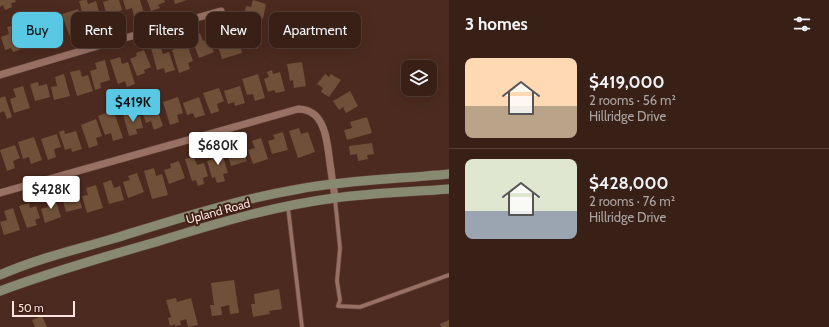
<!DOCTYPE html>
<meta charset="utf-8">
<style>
body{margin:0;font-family:Cabin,sans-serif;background:#442d24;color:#f1f3f6;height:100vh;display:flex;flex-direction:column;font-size:15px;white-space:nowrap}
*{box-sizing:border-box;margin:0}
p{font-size:13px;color:#aba3a1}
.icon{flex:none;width:22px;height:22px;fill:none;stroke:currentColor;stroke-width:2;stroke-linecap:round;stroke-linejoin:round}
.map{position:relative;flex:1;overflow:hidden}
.side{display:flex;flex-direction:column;background:#392017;width:380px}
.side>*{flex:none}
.guide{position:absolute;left:12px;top:12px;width:377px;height:36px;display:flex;gap:8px}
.tools{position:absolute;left:401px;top:60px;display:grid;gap:8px}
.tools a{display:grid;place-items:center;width:36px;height:36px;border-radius:8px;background:#392017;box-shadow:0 4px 16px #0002,0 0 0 1px #533e36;font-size:20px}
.scale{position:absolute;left:12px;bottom:10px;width:63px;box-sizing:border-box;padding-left:4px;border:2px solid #fce5de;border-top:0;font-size:11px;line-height:14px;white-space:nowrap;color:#fce5de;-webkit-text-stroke:3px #411f16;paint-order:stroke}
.price{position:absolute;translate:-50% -34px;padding:0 9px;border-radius:4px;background:#fff;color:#222;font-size:13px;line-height:26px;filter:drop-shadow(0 1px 2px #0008)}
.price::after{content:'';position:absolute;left:50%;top:24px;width:12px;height:9px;margin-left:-6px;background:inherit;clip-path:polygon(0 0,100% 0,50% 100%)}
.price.selected{background:#59c8e4;color:#111}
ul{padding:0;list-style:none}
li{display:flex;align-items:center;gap:12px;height:100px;padding:0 16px}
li+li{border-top:1px solid #533e36}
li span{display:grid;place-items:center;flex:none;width:112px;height:80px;border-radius:8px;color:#555}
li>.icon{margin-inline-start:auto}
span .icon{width:48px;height:48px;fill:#fffc;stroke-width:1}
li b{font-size:17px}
h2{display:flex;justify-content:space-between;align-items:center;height:48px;padding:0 16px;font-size:17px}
.pill{padding:0 14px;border-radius:8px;background:#392017;box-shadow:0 4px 16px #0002,0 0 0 1px #533e36;font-size:14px;line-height:36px}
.pill.selected{background:#59c8e4;color:#111}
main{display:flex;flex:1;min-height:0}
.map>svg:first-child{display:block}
</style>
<main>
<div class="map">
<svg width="449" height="327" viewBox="0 0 449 327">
<rect width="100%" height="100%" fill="#4c2a1f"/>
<!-- building -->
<g fill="#705039">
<polygon points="0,0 15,0 16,2 11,3 12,7 5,10 3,5 0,7"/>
<polygon points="84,0 87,0 88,4 96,1 103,25 94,27 91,20 85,22 79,1"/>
<polygon points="109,0 119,0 122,10 116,12 118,20 109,23 103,2"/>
<polygon points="123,0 140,0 144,13 134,16 132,8 126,10"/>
<polygon points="147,0 164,0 165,2 158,5 160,8 151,11"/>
<polygon points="174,0 187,0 175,4"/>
<polygon points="253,0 266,4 263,19 244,15 246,6 251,7"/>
<polygon points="78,9 82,22 75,25 78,32 69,35 62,14"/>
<polygon points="55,14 63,38 54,41 52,35 46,37 40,19"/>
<polygon points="37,19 41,35 36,37 38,45 28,47 21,23"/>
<polygon points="243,21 261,34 257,40 262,43 257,49 241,38 244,34 237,29"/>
<polygon points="15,25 22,49 13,52 11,48 5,50 1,37 9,34 7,27"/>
<polygon points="200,33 203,41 209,39 214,52 199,58 191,37"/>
<polygon points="225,34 227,40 233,38 234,42 239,41 242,53 222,59 215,37"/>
<polygon points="185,38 193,61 188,63 190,69 179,73 172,50 178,48 176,41"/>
<polygon points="160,45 163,54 169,52 175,70 165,73 164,68 157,70 151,48"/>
<polygon points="144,50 151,67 144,70 145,73 137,76 130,59 137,56 136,53"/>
<polygon points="120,57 122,64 128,62 135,84 127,87 125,81 118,84 110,60"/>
<polygon points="105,60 110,80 100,83 101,88 95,90 90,71 97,69 95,63"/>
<polygon points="302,62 306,86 294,88 293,80 290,81 287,64"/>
<polygon points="80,70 82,77 88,75 93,91 77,96 70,72"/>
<polygon points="272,70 273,74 280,72 285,91 276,93 274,90 268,92 264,79 269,77 267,72"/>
<polygon points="64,74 70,96 54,100 51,87 57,86 55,77"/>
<polygon points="258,74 265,98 255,101 253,94 247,95 242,79"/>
<polygon points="325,74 329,77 331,74 341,80 329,97 321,92 323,88 317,84"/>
<polygon points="38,82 39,86 47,84 50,97 35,101 30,84"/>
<polygon points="23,86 30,108 14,113 10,99 16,97 13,89"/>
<polygon points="240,86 245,103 235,106 234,102 228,104 224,91"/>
<polygon points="219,88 224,101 217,104 219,111 211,114 203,93"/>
<polygon points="350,91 358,106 346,113 343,107 339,110 333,101"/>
<polygon points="5,96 12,117 7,119 4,111 0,113 0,98"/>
<polygon points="178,97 183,113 177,115 179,122 170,125 163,102"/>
<polygon points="199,97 205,115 195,118 193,113 187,115 183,103"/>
<polygon points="155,103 163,126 154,130 151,121 146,123 140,107 145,105 146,107"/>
<polygon points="134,111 135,117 140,116 143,128 136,129 137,134 129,136 123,114"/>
<polygon points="109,112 109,114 114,112 123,138 113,141 111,133 105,135 98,116"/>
<polygon points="367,117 372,133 347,140 344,130 352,128 350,122"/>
<polygon points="96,119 102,136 96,138 98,145 89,148 81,125"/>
<polygon points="299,128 301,134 308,132 315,152 298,158 289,131"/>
<polygon points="64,130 65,134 76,131 82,149 72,152 71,148 65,150 59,132"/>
<polygon points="283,132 288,150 272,154 268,141 275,139 273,135"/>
<polygon points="57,134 61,147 54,149 56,157 48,160 41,139"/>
<polygon points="34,137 42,160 31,164 29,157 23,159 18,142"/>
<polygon points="261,138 268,159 253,164 248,150 255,148 252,141"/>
<polygon points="372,143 374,154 367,155 368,159 358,161 357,154 350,155 349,146"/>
<polygon points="241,144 247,161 231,166 227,153 233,151 232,147"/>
<polygon points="15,145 20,158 13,161 15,168 7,171 0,150"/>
<polygon points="221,150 228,173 223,174 225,181 217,183 215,177 212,178 207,161 213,159 210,153"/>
<polygon points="194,157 197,165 204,163 208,176 203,178 204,184 198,186 196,180 192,181 185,159"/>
<polygon points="179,161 185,178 169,184 164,170 171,168 170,164"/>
<polygon points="154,168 156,176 162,174 168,195 152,199 144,171"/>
<polygon points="137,173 144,192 128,198 123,182 130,180 128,176"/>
<polygon points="111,180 114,188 120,186 124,200 109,204 103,183"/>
<polygon points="96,185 103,208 87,213 82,196 88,195 86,188"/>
<polygon points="70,192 71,196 78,194 82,208 66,212 61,194"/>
<polygon points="54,196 61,217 45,223 41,209 48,207 45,199"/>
<polygon points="29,203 30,208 36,206 40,218 35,220 37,225 27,228 19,206"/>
<polygon points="13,208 20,230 4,235 0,222 7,220 4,211"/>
<polygon points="234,280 239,313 230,314 229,305 221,307 222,315 212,316 210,305 214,305 211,283"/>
<polygon points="279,289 282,309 269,311 270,314 253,317 251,304 255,304 254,294"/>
<polygon points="176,298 177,302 191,298 198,325 188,327 186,319 180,321 181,325 175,326 175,324 170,326 168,318 171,317 166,300"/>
<polygon points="42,316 47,327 35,327 32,320"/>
<polygon points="449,320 449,327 441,327 440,324"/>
</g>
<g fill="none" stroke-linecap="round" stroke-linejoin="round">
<!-- service casing -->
<g stroke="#664840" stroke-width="5">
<g id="service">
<polyline points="335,199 340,248 337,281 340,300 338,306 360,307 449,275"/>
<polyline points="288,207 302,327"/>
</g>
</g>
<!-- minor casing -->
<g stroke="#664840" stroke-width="8">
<g id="minor">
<polyline points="0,75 125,38 221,11"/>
<path d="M 0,193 L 298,109 C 304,109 309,110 315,115 C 328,127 328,154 331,170 C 332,180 334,189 335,198"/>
</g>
</g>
<!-- secondary casing -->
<g stroke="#664840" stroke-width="10">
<g id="secondary">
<path d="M 0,275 C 36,259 75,250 112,239 C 174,220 235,200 299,189 C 348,180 399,179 449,174"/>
<path d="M 0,291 C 51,272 103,257 156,242 C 214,224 273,206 335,198 C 372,193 411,192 449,189"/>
</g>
</g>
<!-- service -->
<use href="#service" stroke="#997064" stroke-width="3.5"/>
<!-- minor -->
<use href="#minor" stroke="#997064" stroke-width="7"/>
<!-- secondary -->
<use href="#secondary" stroke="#878a70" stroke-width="9"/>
</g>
<g text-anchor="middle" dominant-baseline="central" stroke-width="4" stroke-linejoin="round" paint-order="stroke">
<!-- street labels -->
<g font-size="12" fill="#fce5de" stroke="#411f16">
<text transform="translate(218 211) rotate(-15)">Upland Road</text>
</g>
</g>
</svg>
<div class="tools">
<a><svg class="icon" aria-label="layers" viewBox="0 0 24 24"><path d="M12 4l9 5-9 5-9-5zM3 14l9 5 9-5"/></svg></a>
</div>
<div class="scale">50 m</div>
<b class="price selected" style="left:133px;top:123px">$419K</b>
<b class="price" style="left:218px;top:166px">$680K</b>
<b class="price" style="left:51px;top:210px">$428K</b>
<div class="guide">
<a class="pill selected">Buy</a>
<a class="pill">Rent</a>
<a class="pill">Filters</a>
<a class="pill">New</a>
<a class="pill">Apartment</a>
</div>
</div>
<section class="side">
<h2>3 homes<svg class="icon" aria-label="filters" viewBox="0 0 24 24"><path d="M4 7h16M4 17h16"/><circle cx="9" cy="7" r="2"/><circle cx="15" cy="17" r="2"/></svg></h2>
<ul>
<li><span style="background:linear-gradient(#ffd9b3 60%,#b9a48a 0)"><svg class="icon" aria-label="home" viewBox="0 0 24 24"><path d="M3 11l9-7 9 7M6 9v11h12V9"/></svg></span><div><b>$419,000</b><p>2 rooms · 56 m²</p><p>Hillridge Drive</p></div></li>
<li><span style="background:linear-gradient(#dfe7d0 65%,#9aa5b1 0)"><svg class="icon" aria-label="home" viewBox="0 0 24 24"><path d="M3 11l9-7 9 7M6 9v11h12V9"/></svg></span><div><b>$428,000</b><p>2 rooms · 76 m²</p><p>Hillridge Drive</p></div></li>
</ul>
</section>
</main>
